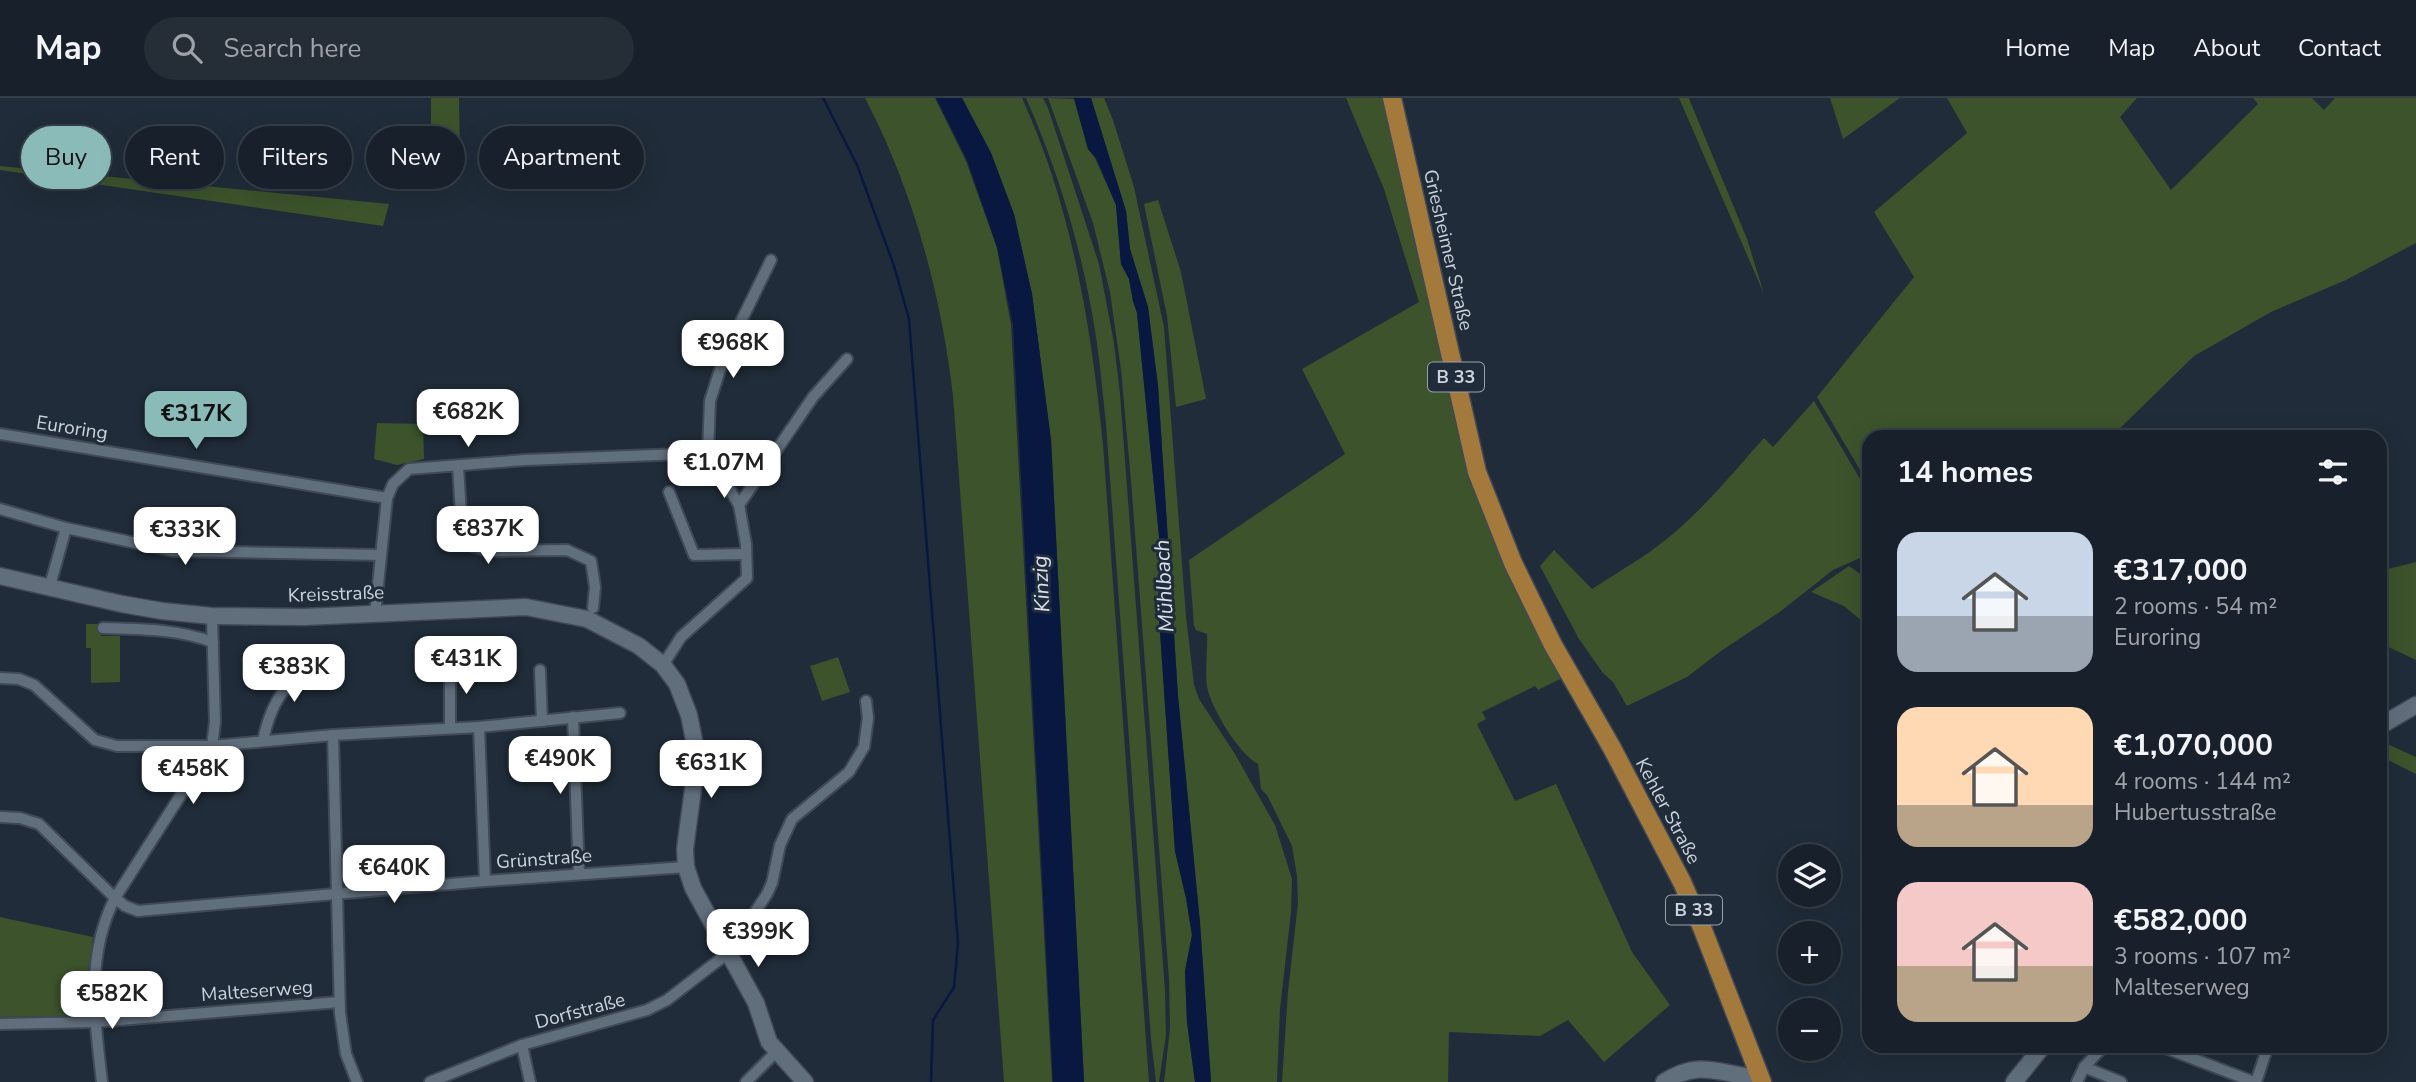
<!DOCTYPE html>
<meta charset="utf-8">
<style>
body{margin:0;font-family:"Nunito Sans",sans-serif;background:#252e37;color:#f1f3f6;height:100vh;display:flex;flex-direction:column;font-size:26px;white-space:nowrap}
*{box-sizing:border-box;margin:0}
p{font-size:23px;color:#9fa3a9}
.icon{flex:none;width:38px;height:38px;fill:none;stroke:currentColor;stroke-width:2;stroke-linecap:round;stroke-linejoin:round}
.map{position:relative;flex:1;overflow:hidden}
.sheet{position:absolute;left:1862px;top:332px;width:525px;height:623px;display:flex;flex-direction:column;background:#18212b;border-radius:21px;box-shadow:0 7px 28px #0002,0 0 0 2px #363e47}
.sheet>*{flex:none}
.top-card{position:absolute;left:21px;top:28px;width:665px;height:63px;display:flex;gap:14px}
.controls{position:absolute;left:1778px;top:746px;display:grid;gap:14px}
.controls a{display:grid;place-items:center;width:63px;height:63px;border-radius:50%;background:#18212b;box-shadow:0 7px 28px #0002,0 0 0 2px #363e47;font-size:35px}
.price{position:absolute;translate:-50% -60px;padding:0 16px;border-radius:14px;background:#fff;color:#222;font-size:23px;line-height:46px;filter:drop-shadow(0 2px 4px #0008)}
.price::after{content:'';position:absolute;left:50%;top:42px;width:21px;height:16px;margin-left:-10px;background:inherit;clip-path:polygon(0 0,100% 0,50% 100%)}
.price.active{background:#8bbbb9;color:#111}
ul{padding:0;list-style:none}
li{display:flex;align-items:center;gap:21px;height:175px;padding:0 35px}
li span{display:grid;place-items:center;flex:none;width:196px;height:140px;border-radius:21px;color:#555}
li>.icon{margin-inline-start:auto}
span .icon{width:84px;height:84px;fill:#fffc;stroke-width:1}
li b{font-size:30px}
h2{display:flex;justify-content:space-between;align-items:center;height:84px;padding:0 35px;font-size:30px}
.tag{padding:0 24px;border-radius:32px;background:#18212b;box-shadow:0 7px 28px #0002,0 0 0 2px #363e47;font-size:24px;line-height:63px}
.tag.active{background:#8bbbb9;color:#111}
header{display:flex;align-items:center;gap:42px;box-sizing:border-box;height:98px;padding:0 35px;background:#18212b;border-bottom:2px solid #363e47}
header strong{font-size:33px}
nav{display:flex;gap:38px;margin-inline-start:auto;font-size:24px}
.search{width:490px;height:63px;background:#252e37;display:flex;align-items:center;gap:18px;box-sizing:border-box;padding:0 24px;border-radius:38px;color:#9fa3a9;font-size:26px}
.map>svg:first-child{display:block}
</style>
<header>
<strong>Map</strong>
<div class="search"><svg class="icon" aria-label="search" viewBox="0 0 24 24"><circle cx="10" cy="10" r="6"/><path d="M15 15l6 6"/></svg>Search here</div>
<nav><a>Home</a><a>Map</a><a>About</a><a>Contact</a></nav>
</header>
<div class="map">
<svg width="2416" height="984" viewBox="0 0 2416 984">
<rect width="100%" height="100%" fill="#202c39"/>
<!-- green -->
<g fill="#3c532c">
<polygon points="431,0 459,0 460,65 431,82"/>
<path d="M 865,0 L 935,0 L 966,63 L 997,150 L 1011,227 L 1052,984 L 1004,984 L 953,298 C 941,195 913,92 865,0 Z"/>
<path d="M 962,0 L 1022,0 C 1072,109 1091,228 1103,346 L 1149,984 L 1084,984 L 1051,342 L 1032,196 L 1014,116 L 991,55 Z"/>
<path d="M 1026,0 L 1043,0 L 1048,10 L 1099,166 L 1114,245 L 1120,296 L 1165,892 L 1166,937 L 1159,984 L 1156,984 L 1151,941 L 1106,326 C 1102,289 1099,252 1092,215 C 1079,142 1056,68 1026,0 Z"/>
<polygon points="1048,0 1074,1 1088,51 1095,60 1116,107 1121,166 1129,181 1133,203 1137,215 1164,489 1159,497 1159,519 1175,753 1186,800 1192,837 1185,873 1187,924 1195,984 1164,984 1170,930 1169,881 1131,383 1121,272 1110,194 1093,125"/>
<polygon points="1091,0 1104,0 1113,22 1134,89 1164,229 1186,518 1194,587 1199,601 1235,656 1275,727 1292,781 1291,814 1280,911 1277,984 1211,984 1200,825 1178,598 1158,288 1148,209 1130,151 1126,113"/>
<path d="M 1346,0 L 1387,0 L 1453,300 L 1566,578 L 1538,592 L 1535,588 L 1482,614 L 1486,621 L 1477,626 L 1515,703 L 1556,686 L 1632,854 L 1670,907 L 1604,964 L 1568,922 L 1540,938 L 1449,934 L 1448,984 L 1282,984 L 1288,893 L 1298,805 L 1297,778 L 1292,748 L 1267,697 L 1261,691 L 1258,666 C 1239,656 1214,614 1208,593 C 1204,576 1208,554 1207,536 L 1196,532 L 1194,528 L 1189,462 L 1345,356 L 1302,271 L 1419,204 L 1384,91 Z"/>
<polygon points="1679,0 1689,0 1690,3 1747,141 1764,196"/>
<polygon points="1830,0 1900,0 1843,41"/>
<polygon points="1947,0 2137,0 2120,19 2171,92 2258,6 2253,0 2312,0 2324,12 2335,0 2416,0 2416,145 2346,182 2271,214 2194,258 2111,339 1869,340 1869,387 1817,299 1914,179 1874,114 1967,35"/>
<polygon points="0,68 389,106 383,128 0,72"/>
<polygon points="1158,102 1181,174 1206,301 1176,309 1167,218 1144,106"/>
<path d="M 1814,303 L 1869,396 L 1869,456 L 1833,472 L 1781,513 L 1721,553 L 1687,579 L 1627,608 L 1613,584 L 1603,575 L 1579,541 L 1540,468 L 1554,452 L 1592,491 C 1623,471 1655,453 1682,428 C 1712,401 1737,370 1764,340 L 1773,349 Z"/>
<polygon points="377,325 423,326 424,361 397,367 374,361"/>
<polygon points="2416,464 2416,562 2380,545 2380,473"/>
<polygon points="1849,468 1869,482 1869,529 1844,508 1811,494"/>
<polygon points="86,526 100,526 101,538 120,538 120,584 91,585 91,550 86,550"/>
<polygon points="838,559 850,594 822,603 810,568"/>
<polygon points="2385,645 2416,659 2416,676 2380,658 2380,648"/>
<polygon points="0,819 93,839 87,885 89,912 84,918 0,919"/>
</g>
<!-- water -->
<g fill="#081840">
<polygon points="936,0 962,0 991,55 1014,116 1032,196 1051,342 1084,984 1053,984 1013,227 997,149 967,62"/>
<polygon points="1074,0 1091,0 1126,113 1130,151 1148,209 1158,288 1178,598 1200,825 1211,984 1195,984 1187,924 1185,873 1192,837 1186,800 1175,753 1159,519 1164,489 1137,215 1133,203 1129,181 1121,166 1116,107 1096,60 1088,51"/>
</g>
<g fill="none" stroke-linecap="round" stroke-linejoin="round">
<!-- stream -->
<polyline stroke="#081840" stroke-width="2.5" points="823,0 857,67 894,168 909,221 958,845 954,889 933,922 931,984"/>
<!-- street casing -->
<g stroke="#404955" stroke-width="14">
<g id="street">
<polyline points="0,336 387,400"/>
<polyline points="458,368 461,417 468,428 470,447 488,453 567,452 591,463 595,489 593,510"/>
<polyline points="669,394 694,457 746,456"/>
<polyline points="739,407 708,355 710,303 725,256 771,162"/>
<polyline points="0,411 66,430 173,453 381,457"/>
<polyline points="49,491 66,430"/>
<polyline points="375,516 387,400 393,386 409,371 525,362 708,355"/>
<path d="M 103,530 C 141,531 177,531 213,544"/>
<polyline points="450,566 450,630"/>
<polyline points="663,567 681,539 747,480 746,446 739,407 813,299 847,261"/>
<polyline points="540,572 542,623"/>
<polyline points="0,580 19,581 34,587 95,642 117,648 212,648 333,637 479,629 620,615"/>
<polyline points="573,619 579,776"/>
<polyline points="479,629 485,783"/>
<polyline points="333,637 340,915 346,956 357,984"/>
<path d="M 263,643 C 268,617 280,587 306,574 C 312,572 321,571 328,569"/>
<polyline points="0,719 20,720 39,726 115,800 125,808 138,813 485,783 686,769"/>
<polyline points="0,926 95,924 339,904"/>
<polyline points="522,947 530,984"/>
<polyline points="2160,948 2254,984"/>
<polyline points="2084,969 2121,984"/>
<path d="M 102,984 C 95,923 85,858 115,800 L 212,648 L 215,624 L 212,518"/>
<polyline points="430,984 522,947 647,912 667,902 728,855 767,796 772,785 780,747 792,721 849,674 864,649 868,620 866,603"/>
<polyline points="746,984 776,954"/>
<polyline points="2077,984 2084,969 2104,948"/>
<polyline points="2256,984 2268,948"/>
</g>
</g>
<!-- secondary casing -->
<g stroke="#404955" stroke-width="19">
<g id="secondary">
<polyline points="0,478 122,506 162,513 212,518 304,519 526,509 587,521 639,548 663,567 677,586 689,617 694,642 695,676 685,751 686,769 693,790 756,905 769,944 805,984"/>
<polyline points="2380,628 2416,607"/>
<path d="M 1664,984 C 1701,960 1721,977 1760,980"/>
<polyline points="2014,984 2043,948"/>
</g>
</g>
<!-- primary casing -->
<g stroke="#404955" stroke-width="21">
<polyline id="primary" points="1392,0 1477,374 1513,465 1553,547 1612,650 1682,784 1703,832 1762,984"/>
</g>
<!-- street -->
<use href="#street" stroke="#616f7d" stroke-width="10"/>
<!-- secondary -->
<use href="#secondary" stroke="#616f7d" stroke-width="16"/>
<!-- primary -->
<use href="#primary" stroke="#a4793c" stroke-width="18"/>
</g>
<g text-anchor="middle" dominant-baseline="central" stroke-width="6" stroke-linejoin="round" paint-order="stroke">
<!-- shield labels -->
<g fill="#202c39" stroke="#98a1ab" stroke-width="2">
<rect x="1428" y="264.5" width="56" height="29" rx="5"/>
<rect x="1666" y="797.5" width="56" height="29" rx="5"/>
</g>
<g font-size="18" font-weight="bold" fill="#ccd3dc">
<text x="1456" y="279">B 33</text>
<text x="1694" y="812">B 33</text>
</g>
<!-- street labels -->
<g font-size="19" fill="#ccd3dc" stroke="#202c39">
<text transform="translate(1448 152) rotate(77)">Griesheimer Straße</text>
<text transform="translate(72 330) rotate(9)">Euroring</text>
<text transform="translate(336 496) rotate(-2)">Kreisstraße</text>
<text transform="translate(1668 713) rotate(62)">Kehler Straße</text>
<text transform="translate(544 761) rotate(-4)">Grünstraße</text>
<text transform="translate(257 893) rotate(-4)">Malteserweg</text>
<text transform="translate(580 913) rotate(-15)">Dorfstraße</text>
</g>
<!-- water labels -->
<g font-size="21" font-style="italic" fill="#dbe2f1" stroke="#202c39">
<text transform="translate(1041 486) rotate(-93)">Kinzig</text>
<text transform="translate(1164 488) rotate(-93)">Mühlbach</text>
</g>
</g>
</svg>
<div class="controls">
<a><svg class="icon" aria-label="layers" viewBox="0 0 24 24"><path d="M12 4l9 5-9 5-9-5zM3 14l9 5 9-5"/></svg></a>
<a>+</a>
<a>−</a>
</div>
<b class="price" style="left:733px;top:282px">€968K</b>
<b class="price" style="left:468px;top:351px">€682K</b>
<b class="price active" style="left:196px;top:353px">€317K</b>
<b class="price" style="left:724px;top:402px">€1.07M</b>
<b class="price" style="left:488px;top:468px">€837K</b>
<b class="price" style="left:185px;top:469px">€333K</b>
<b class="price" style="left:466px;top:598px">€431K</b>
<b class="price" style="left:294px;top:606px">€383K</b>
<b class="price" style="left:560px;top:698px">€490K</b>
<b class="price" style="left:711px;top:702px">€631K</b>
<b class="price" style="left:193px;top:708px">€458K</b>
<b class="price" style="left:394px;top:807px">€640K</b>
<b class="price" style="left:758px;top:871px">€399K</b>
<b class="price" style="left:112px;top:933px">€582K</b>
<div class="top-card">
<a class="tag active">Buy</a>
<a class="tag">Rent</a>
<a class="tag">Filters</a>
<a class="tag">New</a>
<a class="tag">Apartment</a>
</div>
<section class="sheet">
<h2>14 homes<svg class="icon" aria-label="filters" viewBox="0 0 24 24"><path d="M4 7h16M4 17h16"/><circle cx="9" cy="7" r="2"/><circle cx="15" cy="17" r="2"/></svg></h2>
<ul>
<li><span style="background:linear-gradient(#c9d6e8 60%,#9aa5b1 0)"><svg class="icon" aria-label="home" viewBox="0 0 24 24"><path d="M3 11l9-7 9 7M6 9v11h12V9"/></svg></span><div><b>€317,000</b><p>2 rooms · 54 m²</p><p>Euroring</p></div></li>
<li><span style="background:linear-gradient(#ffd9b3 70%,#b9a48a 0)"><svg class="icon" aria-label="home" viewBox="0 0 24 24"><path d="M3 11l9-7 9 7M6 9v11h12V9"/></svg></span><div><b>€1,070,000</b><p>4 rooms · 144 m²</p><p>Hubertusstraße</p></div></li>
<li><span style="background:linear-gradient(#f6c9c9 60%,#b9a48a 0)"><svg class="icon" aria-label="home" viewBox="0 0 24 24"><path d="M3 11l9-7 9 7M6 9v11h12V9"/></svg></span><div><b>€582,000</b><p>3 rooms · 107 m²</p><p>Malteserweg</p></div></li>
</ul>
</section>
</div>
